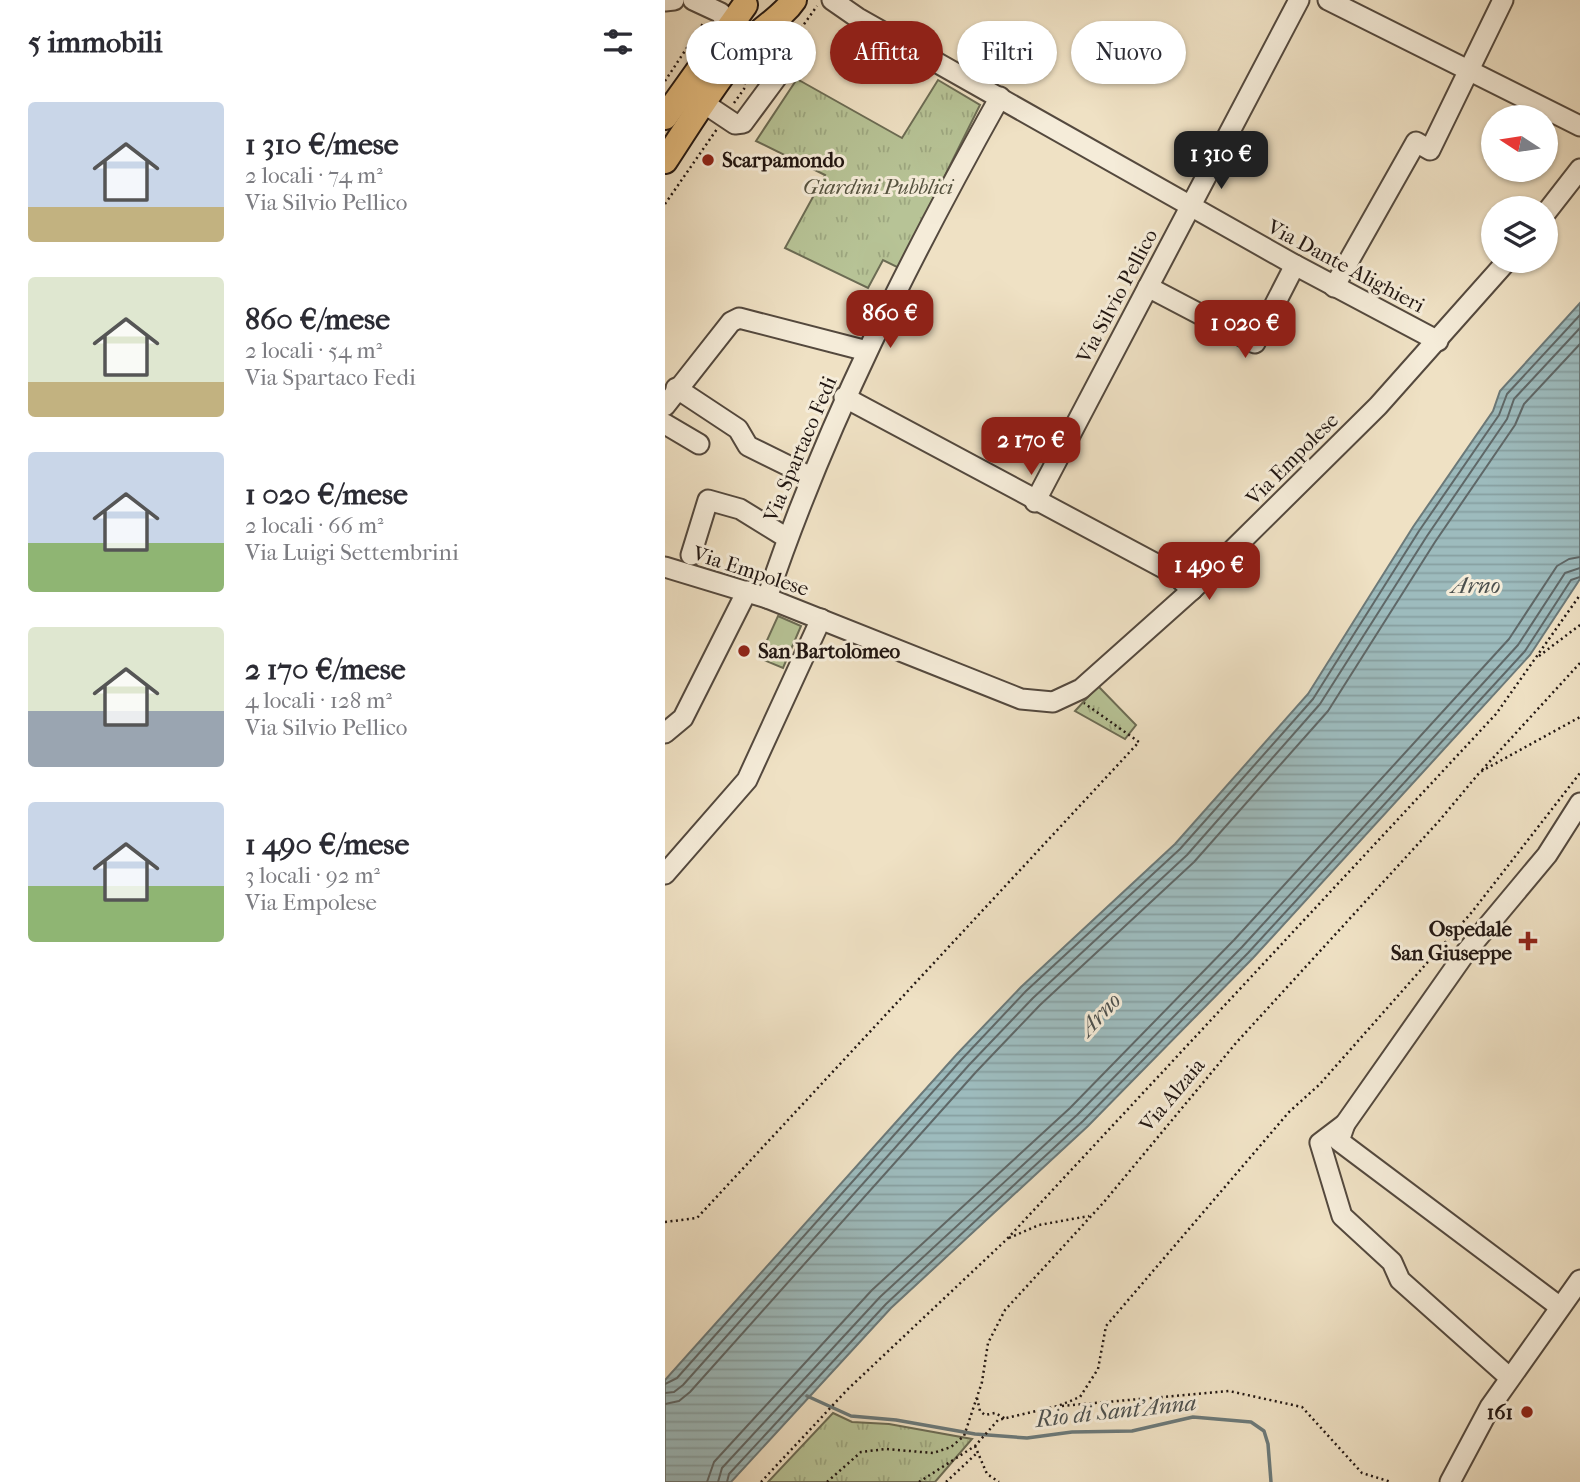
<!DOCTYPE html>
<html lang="it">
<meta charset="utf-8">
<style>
body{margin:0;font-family:"IM FELL French Canon",serif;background:#f7f7f7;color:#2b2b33;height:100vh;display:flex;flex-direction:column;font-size:26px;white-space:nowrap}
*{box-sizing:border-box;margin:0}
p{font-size:23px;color:#7c7c81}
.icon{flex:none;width:38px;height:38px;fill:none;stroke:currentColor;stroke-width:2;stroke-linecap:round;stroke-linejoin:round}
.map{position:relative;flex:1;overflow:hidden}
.details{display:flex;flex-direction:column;background:#fff;width:665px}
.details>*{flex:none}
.hud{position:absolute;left:21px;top:21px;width:665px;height:63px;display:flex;gap:14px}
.needle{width:46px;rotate:282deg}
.buttons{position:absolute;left:816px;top:105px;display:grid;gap:14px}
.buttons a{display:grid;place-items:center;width:77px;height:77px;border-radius:50%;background:#fff;box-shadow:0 2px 5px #0004;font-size:35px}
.price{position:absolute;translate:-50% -60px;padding:0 16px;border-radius:14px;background:#8f2418;color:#fff;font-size:23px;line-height:46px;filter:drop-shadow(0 2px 4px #0008)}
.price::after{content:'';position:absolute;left:50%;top:42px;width:21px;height:16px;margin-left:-10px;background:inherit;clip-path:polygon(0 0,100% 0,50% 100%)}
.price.current{background:#222;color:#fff}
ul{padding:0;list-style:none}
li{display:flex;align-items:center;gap:21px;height:175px;padding:0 28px}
li span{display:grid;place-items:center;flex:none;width:196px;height:140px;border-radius:7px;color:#555}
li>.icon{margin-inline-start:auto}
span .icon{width:84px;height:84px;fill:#fffc;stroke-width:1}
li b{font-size:30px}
h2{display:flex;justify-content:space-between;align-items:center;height:84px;padding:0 28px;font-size:30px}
.tag{padding:0 24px;border-radius:32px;background:#fff;box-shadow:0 2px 5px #0004;font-size:24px;line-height:63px}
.tag.current{background:#8f2418;color:#fff}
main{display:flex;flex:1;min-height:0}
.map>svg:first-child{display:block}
</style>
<main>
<section class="details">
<h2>5 immobili<svg class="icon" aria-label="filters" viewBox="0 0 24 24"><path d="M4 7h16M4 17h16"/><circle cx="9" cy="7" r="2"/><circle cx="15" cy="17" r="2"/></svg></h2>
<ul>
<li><span style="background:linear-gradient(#c9d6e8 75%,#c2b280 0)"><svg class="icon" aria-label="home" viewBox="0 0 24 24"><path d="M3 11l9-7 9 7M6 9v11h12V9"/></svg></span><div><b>1 310 €/mese</b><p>2 locali · 74 m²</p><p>Via Silvio Pellico</p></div></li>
<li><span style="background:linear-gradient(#dfe7d0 75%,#c2b280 0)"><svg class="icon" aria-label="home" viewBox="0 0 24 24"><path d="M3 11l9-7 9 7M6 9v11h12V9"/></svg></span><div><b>860 €/mese</b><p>2 locali · 54 m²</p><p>Via Spartaco Fedi</p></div></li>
<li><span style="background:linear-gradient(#c9d6e8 65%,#8fb573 0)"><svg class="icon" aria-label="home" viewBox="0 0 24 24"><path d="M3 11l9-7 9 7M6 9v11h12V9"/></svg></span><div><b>1 020 €/mese</b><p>2 locali · 66 m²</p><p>Via Luigi Settembrini</p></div></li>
<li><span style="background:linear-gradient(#dfe7d0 60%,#9aa5b1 0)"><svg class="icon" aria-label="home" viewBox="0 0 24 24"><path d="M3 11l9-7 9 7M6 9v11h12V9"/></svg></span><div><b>2 170 €/mese</b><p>4 locali · 128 m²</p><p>Via Silvio Pellico</p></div></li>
<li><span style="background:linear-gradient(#c9d6e8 60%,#8fb573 0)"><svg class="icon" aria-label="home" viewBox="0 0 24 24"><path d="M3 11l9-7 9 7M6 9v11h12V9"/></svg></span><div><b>1 490 €/mese</b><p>3 locali · 92 m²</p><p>Via Empolese</p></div></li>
</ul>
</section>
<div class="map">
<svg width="915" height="1482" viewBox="0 0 915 1482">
<defs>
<pattern id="park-tufts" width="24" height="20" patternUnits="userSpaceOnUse" patternTransform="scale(1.75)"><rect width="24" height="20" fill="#b7c396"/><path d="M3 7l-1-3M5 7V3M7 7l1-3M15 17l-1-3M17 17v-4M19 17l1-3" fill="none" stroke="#9da780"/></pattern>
<pattern id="water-rules" width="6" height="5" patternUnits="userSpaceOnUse" patternTransform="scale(1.75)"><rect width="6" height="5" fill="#9dbbbd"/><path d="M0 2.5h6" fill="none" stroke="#87a0a1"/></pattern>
</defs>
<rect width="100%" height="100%" fill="#efe1c4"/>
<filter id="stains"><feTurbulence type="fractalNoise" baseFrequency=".00286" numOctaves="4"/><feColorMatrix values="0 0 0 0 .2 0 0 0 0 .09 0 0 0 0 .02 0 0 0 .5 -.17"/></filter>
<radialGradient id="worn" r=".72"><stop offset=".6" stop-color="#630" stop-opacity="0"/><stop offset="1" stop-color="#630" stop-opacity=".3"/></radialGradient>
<!-- park -->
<g fill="url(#park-tufts)" stroke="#6c6c54" stroke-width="2">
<polygon points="132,79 237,138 273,80 315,105 234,268 218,260 203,288 120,248 160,175 91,141"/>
<polygon points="433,686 471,725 460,739 410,711"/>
<polygon points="168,1413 187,1422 224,1424 307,1439 270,1482 103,1482"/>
</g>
<!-- pitch -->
<polygon fill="#b7c396" stroke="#6c6c54" stroke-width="2" points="113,616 136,626 118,668 94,658"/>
<!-- water -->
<polygon fill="url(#water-rules)" stroke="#6b7979" stroke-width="2" points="915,303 915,579 865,655 588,958 423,1126 226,1308 66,1482 0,1482 0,1380 292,1054 356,987 510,844 643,694 748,527 828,411 835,391"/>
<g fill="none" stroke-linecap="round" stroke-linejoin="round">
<!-- shore -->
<g stroke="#5f6868" stroke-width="2">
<polyline points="0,1384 12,1378 297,1059 361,991 515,849 648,699 754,531 834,415 842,394 915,315"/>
<polyline points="0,1393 9,1392 18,1385 304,1065 368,998 522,855 655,704 762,536 842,419 849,399 915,328"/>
<polyline points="0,1404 14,1401 25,1392 311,1072 375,1005 529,862 663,711 770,542 850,425 859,404 915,344"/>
<polyline points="42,1482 49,1462 207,1290 405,1108 569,940 844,639 892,566 904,559 915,557"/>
<polyline points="53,1482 57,1468 215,1297 412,1115 577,947 853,645 900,573 915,568"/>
<polyline points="62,1482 64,1474 221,1304 418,1121 583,953 860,651 906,580 915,577"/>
</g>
<!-- stream -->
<polyline stroke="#6b7979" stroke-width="3.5" points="142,1396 186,1416 231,1420 310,1434 362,1438 407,1432 467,1431 528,1417 586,1422 599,1431 603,1444 606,1482"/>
<!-- minor casing -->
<g stroke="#54493e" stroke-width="23">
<g id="minor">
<polyline points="28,0 56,13 63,28"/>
<polyline points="167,0 193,18 630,265 773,341"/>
<polyline points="663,0 915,126"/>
<polyline points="0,1 9,0"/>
<polyline points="28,96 70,124 78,123 112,77"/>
<polyline points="880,214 915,169"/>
<polyline points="483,287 590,343 630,265"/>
<polyline points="669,287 751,142 765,150 838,0"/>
<polyline points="11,388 73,429 83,446 146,477"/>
<polyline points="179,397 508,573 527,590"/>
<polyline points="0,406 66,322 74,318 202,351"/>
<polyline points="0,424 34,444"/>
<polyline points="370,502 634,0"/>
<polyline points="26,555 43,500 75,509 122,538"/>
<polyline points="0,567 102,598 356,699 388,702 416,689 527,590 713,406 842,261"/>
<path d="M 102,598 C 161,423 245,258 335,97"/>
<polyline points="0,733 18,718 82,591"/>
<polyline points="0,874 82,780 156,619"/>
<polyline points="680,1124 655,1143 677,1216 727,1262 735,1280 845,1378"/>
<polyline points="895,1307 674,1141 680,1124 801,952 882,855 915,803"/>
<polyline points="785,1482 825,1407 915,1280"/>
</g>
</g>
<!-- major casing -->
<g stroke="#211612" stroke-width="28">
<g id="major">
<polyline points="0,117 80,5"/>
<path d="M 0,161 C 25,123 49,83 78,48 C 94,29 116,19 129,0"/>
</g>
</g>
<!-- path -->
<g stroke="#211612" stroke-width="2.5" stroke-dasharray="2 3.5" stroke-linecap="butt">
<polyline points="125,32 137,27 152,6"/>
<polyline points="0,81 39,22"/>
<polyline points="69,103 79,89 81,75"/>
<polyline points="0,204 52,129"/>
<polyline points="874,656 915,625"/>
<polyline points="817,770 915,663"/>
<polyline points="0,1222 32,1218 474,742 419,703"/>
<polyline points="344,1238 374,1225 424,1216"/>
<polyline points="312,1398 315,1411 320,1415 330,1413 341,1419"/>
<polyline points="397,1406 564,1391 637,1407 697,1473 726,1482"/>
<polyline points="310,1446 322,1474 334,1482"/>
<polyline points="96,1482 183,1389 341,1240 831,714 915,595"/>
<polyline points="162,1482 196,1452 221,1449 268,1453 286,1447 299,1436 317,1382 323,1343 340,1310 439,1202 571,1043 774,821 815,772 915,717"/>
<polyline points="254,1482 310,1446 333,1420 393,1406 415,1397 433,1369 441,1326 624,1112 655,1084 807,912 915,773"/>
<polyline points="281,1482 312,1453"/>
</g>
<!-- minor -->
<use href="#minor" stroke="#f5ecd9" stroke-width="19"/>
<!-- major -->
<use href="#major" stroke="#e8c082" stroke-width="24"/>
</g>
<!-- markers -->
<g fill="#8f2418" stroke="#f5ecd9" stroke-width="2.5">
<circle cx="43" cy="160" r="7"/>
<circle cx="79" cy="651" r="7"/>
<path d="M859.5 930.5h7v7h7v7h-7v7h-7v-7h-7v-7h7z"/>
<circle cx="862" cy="1412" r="7"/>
</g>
<g text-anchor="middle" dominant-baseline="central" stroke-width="6" stroke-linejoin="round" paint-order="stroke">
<!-- poi labels -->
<g font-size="21" font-weight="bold" fill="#211612" stroke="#f5ecd9" text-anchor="start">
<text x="57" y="160">Scarpamondo</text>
<text x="93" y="651">San Bartolomeo</text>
<text x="847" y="929" text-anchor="end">Ospedale<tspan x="847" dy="24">San Giuseppe</tspan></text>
<text x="848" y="1412" text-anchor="end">161</text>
</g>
<!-- park labels -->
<g font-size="21" font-style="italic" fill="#565340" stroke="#f5ecd9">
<text x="213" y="187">Giardini Pubblici</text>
</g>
<!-- street labels -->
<g font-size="21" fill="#211612" stroke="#f5ecd9">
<text transform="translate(681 266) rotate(28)">Via Dante Alighieri</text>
<text transform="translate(452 296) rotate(-62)">Via Silvio Pellico</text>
<text transform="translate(135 449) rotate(-67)">Via Spartaco Fedi</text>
<text transform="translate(627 459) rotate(-45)">Via Empolese</text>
<text transform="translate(86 571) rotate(18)">Via Empolese</text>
<text transform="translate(507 1095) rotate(-50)">Via Alzaia</text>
</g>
<!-- water labels -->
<g font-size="23" font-style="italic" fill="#4c504e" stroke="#f5ecd9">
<text x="811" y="585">Arno</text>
<text transform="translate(435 1014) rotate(-47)">Arno</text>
<text transform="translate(451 1411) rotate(-6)">Rio di Sant'Anna</text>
</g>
</g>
<rect width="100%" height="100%" filter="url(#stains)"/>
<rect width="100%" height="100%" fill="url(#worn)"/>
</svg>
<div class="buttons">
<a><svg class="needle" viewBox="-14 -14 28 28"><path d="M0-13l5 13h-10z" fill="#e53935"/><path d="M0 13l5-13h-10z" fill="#7c7c81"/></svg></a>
<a><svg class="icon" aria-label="layers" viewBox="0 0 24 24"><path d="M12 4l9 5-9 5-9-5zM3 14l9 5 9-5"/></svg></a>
</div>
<b class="price current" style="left:556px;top:191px">1 310 €</b>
<b class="price" style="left:225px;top:350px">860 €</b>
<b class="price" style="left:580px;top:360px">1 020 €</b>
<b class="price" style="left:366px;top:477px">2 170 €</b>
<b class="price" style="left:544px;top:602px">1 490 €</b>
<div class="hud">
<a class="tag">Compra</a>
<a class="tag current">Affitta</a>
<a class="tag">Filtri</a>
<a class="tag">Nuovo</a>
</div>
</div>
</main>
